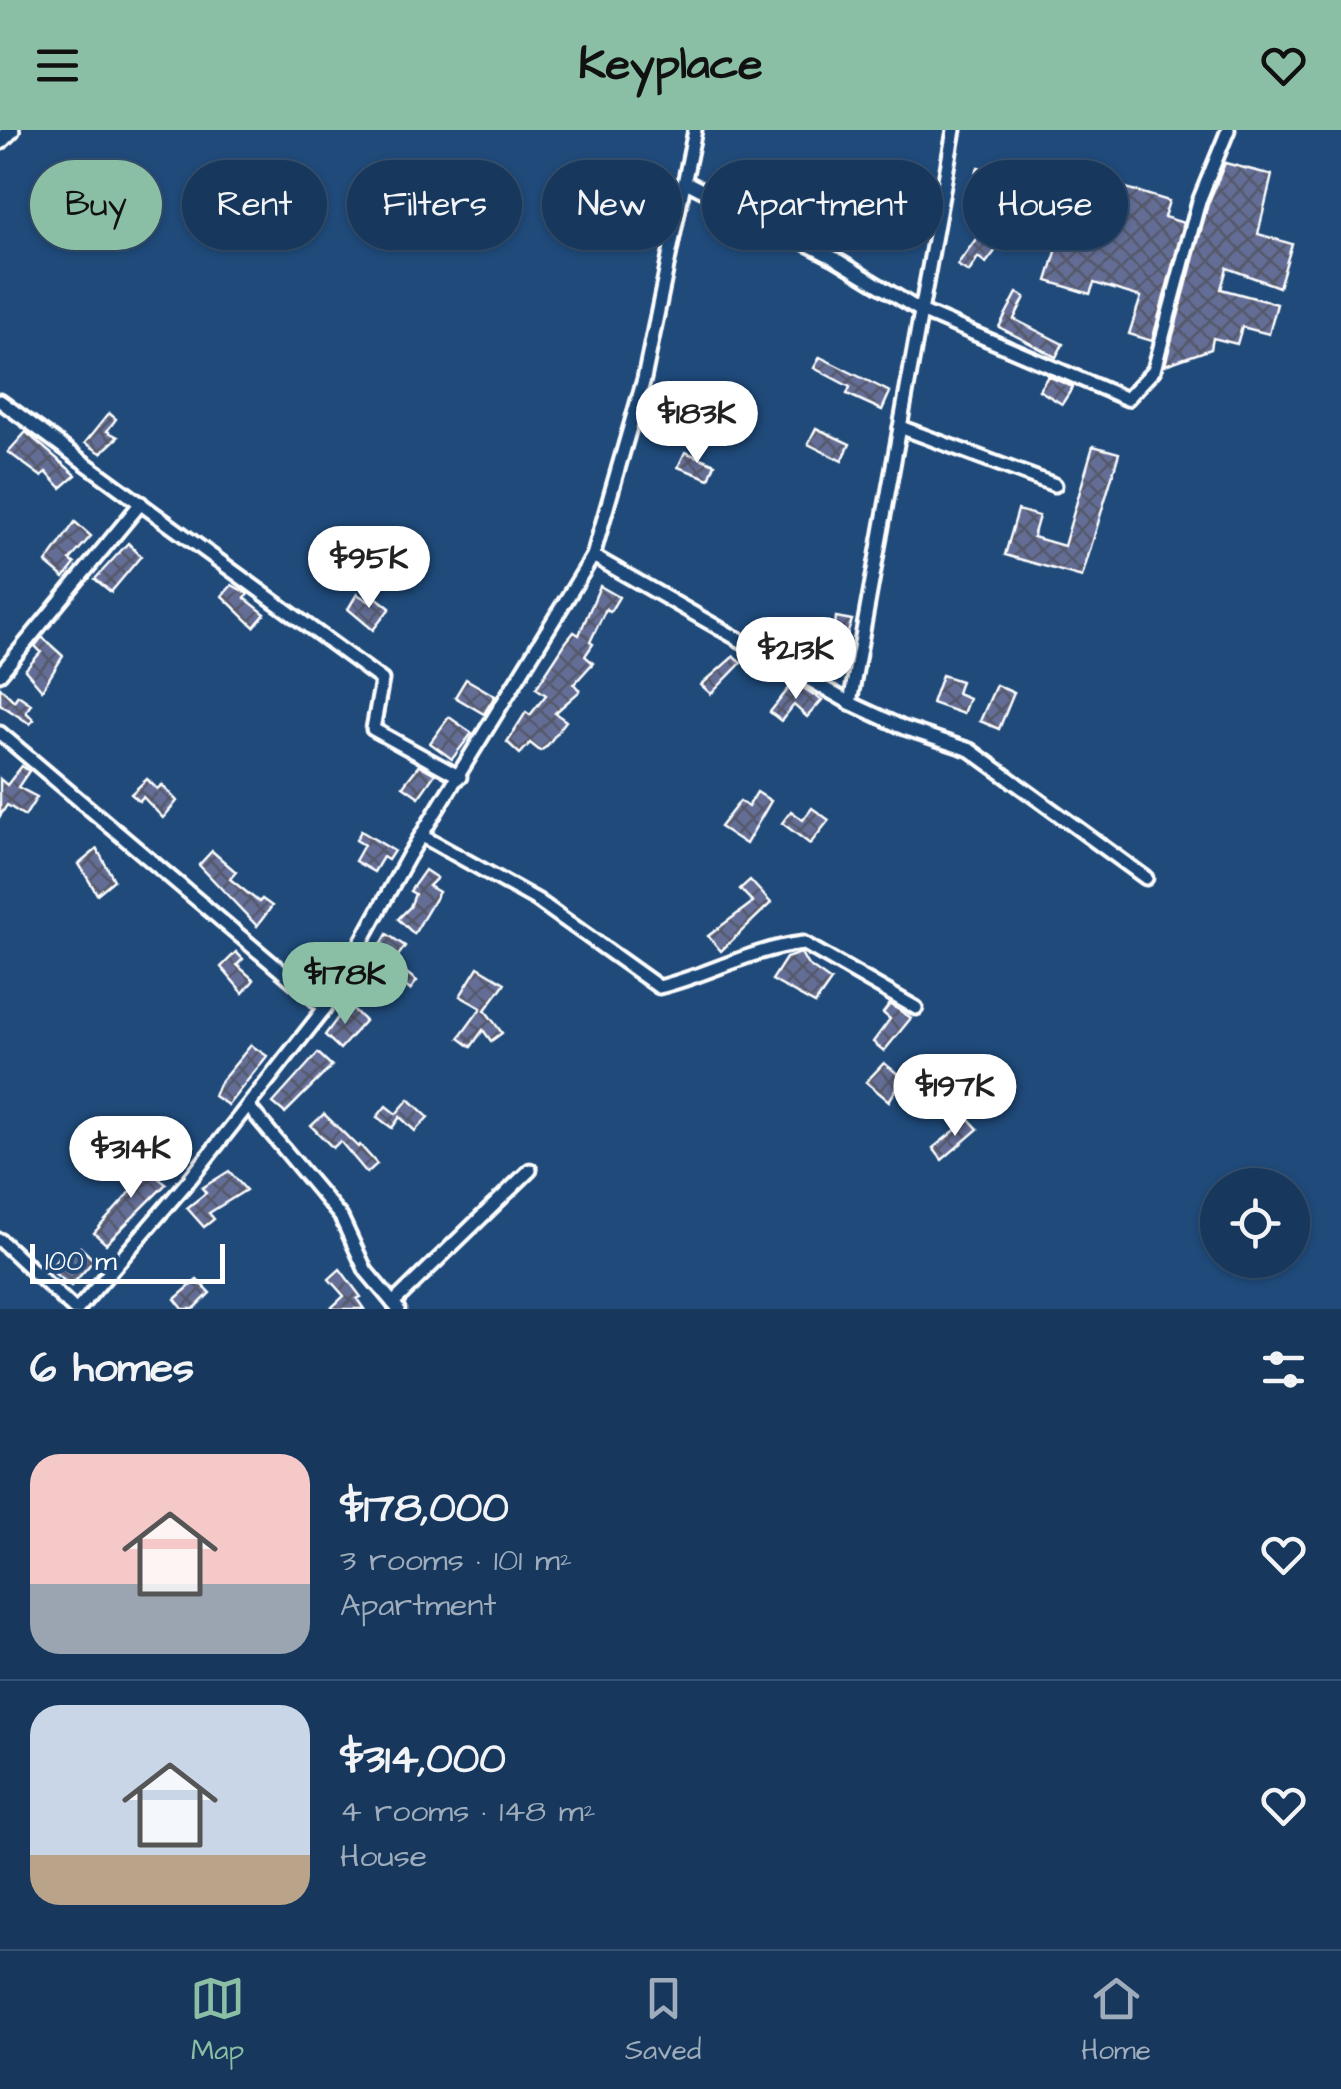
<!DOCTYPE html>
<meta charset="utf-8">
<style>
body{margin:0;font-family:"Architects Daughter",sans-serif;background:#244365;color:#f1f3f6;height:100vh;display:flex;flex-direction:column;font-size:38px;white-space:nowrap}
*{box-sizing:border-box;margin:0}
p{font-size:32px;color:#9eacbb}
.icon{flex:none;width:55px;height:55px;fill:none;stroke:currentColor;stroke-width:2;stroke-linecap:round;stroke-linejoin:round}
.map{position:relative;height:1179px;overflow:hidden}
.side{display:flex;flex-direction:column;background:#17385c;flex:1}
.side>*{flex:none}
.banner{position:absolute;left:30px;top:30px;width:1282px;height:90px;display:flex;gap:20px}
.buttons{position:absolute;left:1200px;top:1038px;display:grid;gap:20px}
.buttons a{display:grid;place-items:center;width:110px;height:110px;border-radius:50%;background:#17385c;box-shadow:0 2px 8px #0004,0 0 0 2px #365272;font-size:50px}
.scale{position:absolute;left:30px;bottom:25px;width:195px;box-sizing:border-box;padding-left:10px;border:5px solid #fff;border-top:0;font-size:28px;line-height:35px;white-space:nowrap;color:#fff;-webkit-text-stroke:8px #1f4a7a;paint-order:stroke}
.price{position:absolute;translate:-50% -85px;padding:0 22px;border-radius:35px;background:#fff;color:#222;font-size:32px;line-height:65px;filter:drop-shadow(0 2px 5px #0008)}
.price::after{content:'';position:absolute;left:50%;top:60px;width:30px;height:22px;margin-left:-15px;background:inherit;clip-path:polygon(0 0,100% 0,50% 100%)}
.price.selected{background:#8abfa5;color:#111}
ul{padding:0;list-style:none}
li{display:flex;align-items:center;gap:30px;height:250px;padding:0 30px}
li+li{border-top:2px solid #365272}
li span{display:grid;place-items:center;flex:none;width:280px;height:200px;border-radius:30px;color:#555}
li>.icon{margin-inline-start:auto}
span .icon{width:120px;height:120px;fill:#fffc;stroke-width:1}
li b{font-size:42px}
h2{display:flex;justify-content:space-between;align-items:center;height:120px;padding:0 30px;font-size:42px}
.tag{padding:0 35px;border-radius:45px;background:#17385c;box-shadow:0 2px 8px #0004,0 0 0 2px #365272;font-size:35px;line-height:90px}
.tag.selected{background:#8abfa5;color:#111}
header{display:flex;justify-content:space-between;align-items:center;height:130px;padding:0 30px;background:#8abfa5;color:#111;font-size:45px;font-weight:800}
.tabs{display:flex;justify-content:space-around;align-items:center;height:140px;border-top:2px solid #365272;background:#17385c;font-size:28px;color:#9eacbb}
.tabs a{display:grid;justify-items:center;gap:5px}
.tabs .selected{color:#8abfa5}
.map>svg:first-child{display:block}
</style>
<header><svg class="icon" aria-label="menu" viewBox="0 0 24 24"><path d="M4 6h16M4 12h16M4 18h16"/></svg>Keyplace<svg class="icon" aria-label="heart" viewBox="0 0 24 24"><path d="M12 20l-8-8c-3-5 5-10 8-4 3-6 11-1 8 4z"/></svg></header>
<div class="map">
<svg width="1341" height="1179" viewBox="0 0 1341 1179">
<defs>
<pattern id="building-cross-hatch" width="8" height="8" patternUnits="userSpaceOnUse" patternTransform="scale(2.5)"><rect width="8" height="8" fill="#636d96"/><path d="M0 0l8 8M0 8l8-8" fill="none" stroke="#55596a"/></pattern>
</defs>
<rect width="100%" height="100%" fill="#1f4a7a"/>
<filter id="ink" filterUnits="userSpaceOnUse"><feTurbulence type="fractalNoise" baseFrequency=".01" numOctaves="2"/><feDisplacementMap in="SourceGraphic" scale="20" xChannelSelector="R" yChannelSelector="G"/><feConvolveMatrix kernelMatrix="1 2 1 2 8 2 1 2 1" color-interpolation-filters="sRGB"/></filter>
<g filter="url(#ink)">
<!-- building -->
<g fill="url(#building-cross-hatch)" stroke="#fff" stroke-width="2.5">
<polygon points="1225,33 1272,45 1258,104 1292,114 1279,157 1227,138 1221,159 1277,174 1269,204 1242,197 1237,214 1213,208 1211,219 1165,235 1208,74"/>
<polygon points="978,37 994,41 986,73 969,65"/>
<polygon points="1080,44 1169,71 1164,87 1184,93 1152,211 1129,204 1141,167 1094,153 1090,164 1047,151"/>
<polygon points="981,102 999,116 986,133 978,127 969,142 957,135"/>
<polygon points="1017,163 1025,167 1014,189 1063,214 1056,227 999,197"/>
<polygon points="820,227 890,262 882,280 847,264 850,257 814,238"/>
<polygon points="1048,246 1073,257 1062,274 1039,260"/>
<polygon points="688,264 706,269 700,289 668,281 674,265 686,270"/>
<polygon points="109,283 116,289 107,301 118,307 101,323 85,313"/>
<polygon points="816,298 850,314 842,331 808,314"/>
<polygon points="26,302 76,345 61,358 46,342 42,347 8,322"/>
<polygon points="1093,316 1119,323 1082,447 1005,425 1018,380 1039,386 1033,407 1064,416"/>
<polygon points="685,322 715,334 709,349 678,337"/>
<polygon points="75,392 91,406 70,430 75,434 64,448 46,433"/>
<polygon points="128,413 141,426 111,462 95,449"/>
<polygon points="232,455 248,464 245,468 265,484 254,497 222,466"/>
<polygon points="600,456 619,467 610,482 606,479 590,512 593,514 585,526 593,533 574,554 580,561 555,583 566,591 546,617 540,621 530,613 520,624 507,612 526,582 530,585 546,565 536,558 566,512 574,502 579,505"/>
<polygon points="357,464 372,473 376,467 390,478 373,500 348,479"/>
<polygon points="836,487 852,490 841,524 812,514 817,498 834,504"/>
<polygon points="42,507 63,526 42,560 25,540 41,522 35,516"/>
<polygon points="734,526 741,533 711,564 701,555"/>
<polygon points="942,545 961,551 957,563 969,568 963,584 932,573"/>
<polygon points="466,549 495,566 484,584 455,567"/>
<polygon points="794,552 822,570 807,587 794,575 781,591 770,582"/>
<polygon points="996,555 1014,563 999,599 980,591"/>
<polygon points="0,557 14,571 18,565 31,574 26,582 34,590 30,594 0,574"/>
<polygon points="449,587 472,603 452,629 430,613"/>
<polygon points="419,635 435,644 419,667 403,656"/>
<polygon points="22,636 29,641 18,657 37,667 25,686 7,675 0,686 0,649 7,655"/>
<polygon points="147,649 157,659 162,655 177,671 163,688 143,667 139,671 131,664"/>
<polygon points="757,662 771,671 746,714 720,697 740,671 748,677"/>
<polygon points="812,678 829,690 810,714 782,693 791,681 803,690"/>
<polygon points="361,701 394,721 388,730 383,727 374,742 355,731 364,715 356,710"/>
<polygon points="97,719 114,750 97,764 79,734"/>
<polygon points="212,721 236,742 230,749 259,772 262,769 272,776 257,796 199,735"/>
<polygon points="425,740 437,748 429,756 439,762 414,804 398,789 410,777 415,764 410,761"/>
<polygon points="750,750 771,773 721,821 708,806 753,772 740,759"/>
<polygon points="387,804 405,816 393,833 417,851 410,860 398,850 394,855 383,848 369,863 358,854"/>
<polygon points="236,822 243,829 237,835 254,850 243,863 221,837"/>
<polygon points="801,823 807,834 831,851 815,874 772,850 786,828"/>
<polygon points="478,837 505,853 485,880 502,903 491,911 483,900 471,917 459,908 481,878 460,866"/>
<polygon points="348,874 365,891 340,919 325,905"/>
<polygon points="890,874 911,888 884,921 873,912 890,889 883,883"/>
<polygon points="251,915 267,926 228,975 214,966 219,954"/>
<polygon points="318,923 332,936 285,983 273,973"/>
<polygon points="884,933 903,948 889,971 866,952"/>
<polygon points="409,969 428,987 415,1001 400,987 392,998 377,987 386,976 396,984"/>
<polygon points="324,984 358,1017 360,1015 377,1034 367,1043 340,1011 333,1018 311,996"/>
<polygon points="969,989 978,999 942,1030 933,1018"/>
<polygon points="130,1026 166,1054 106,1114 94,1103 142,1049 123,1036"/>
<polygon points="229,1041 246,1060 209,1083 214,1089 204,1097 187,1078 206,1063 202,1058"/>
<polygon points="80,1117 94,1130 71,1156 49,1139 60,1125 67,1131"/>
<polygon points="340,1139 361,1167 357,1169 364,1179 330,1179 344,1166 329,1149"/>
<polygon points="197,1150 210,1163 194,1179 183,1179 175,1169"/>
</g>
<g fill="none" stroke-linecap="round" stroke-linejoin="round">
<!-- street casing -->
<g stroke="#fff" stroke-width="19">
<g id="street">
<polyline points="688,53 834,128 921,181 1127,269 1154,240 1199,71 1228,0"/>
<polyline points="0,271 382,550 373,599 460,647"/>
<polyline points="900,297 1055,355"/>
<polyline points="593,426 850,573 954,0"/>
<polyline points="0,544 141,373"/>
<polyline points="850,573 904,598 970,620 1146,748"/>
<polyline points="0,603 325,878"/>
<path d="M 422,706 L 537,770 L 659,857 C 709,845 751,819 803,813 L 916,878"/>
<polyline points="248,976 341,1087 366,1141 398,1179"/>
<polyline points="0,1110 74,1179"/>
<polyline points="393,1173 530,1040"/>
<polyline points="78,1179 190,1049 325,878 408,727 593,426 644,249 695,0"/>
</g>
</g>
<!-- secondary casing -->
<g stroke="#fff" stroke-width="22">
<polyline id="secondary" points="0,11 11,0"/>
</g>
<!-- street -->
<use href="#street" stroke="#1f4a7a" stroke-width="11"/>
<!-- secondary -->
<use href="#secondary" stroke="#1f4a7a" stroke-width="15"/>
</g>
</g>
</svg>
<div class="buttons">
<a><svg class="icon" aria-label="locate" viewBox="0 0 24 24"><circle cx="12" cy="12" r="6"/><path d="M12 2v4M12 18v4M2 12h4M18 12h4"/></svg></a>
</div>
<div class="scale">100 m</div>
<b class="price" style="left:697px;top:336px">$183K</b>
<b class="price" style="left:369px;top:481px">$95K</b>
<b class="price" style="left:796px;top:572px">$213K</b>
<b class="price selected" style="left:345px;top:897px">$178K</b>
<b class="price" style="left:955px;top:1009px">$197K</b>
<b class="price" style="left:131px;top:1071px">$314K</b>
<div class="banner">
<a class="tag selected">Buy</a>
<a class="tag">Rent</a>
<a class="tag">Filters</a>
<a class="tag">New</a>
<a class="tag">Apartment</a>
<a class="tag">House</a>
</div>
</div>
<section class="side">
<h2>6 homes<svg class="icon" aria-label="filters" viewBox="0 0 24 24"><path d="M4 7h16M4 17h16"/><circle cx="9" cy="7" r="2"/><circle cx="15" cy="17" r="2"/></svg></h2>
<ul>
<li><span style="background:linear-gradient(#f6c9c9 65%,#9aa5b1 0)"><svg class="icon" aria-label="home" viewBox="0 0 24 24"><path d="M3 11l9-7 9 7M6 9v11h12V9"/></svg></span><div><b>$178,000</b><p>3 rooms · 101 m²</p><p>Apartment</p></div><svg class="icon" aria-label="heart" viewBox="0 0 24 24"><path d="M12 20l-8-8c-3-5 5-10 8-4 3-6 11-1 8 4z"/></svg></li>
<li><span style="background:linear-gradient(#c9d6e8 75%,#b9a48a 0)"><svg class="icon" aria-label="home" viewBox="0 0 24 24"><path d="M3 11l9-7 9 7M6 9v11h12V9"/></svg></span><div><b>$314,000</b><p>4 rooms · 148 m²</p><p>House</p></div><svg class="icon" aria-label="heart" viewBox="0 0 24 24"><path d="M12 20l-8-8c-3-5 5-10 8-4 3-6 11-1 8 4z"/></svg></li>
</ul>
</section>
<nav class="tabs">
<a class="selected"><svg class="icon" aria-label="map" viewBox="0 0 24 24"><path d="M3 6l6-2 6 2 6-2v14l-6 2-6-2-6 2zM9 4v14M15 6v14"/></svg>Map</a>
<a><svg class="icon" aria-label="saved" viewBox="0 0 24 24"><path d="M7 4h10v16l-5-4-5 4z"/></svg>Saved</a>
<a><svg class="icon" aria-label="home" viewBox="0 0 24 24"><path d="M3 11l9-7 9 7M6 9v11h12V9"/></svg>Home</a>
</nav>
